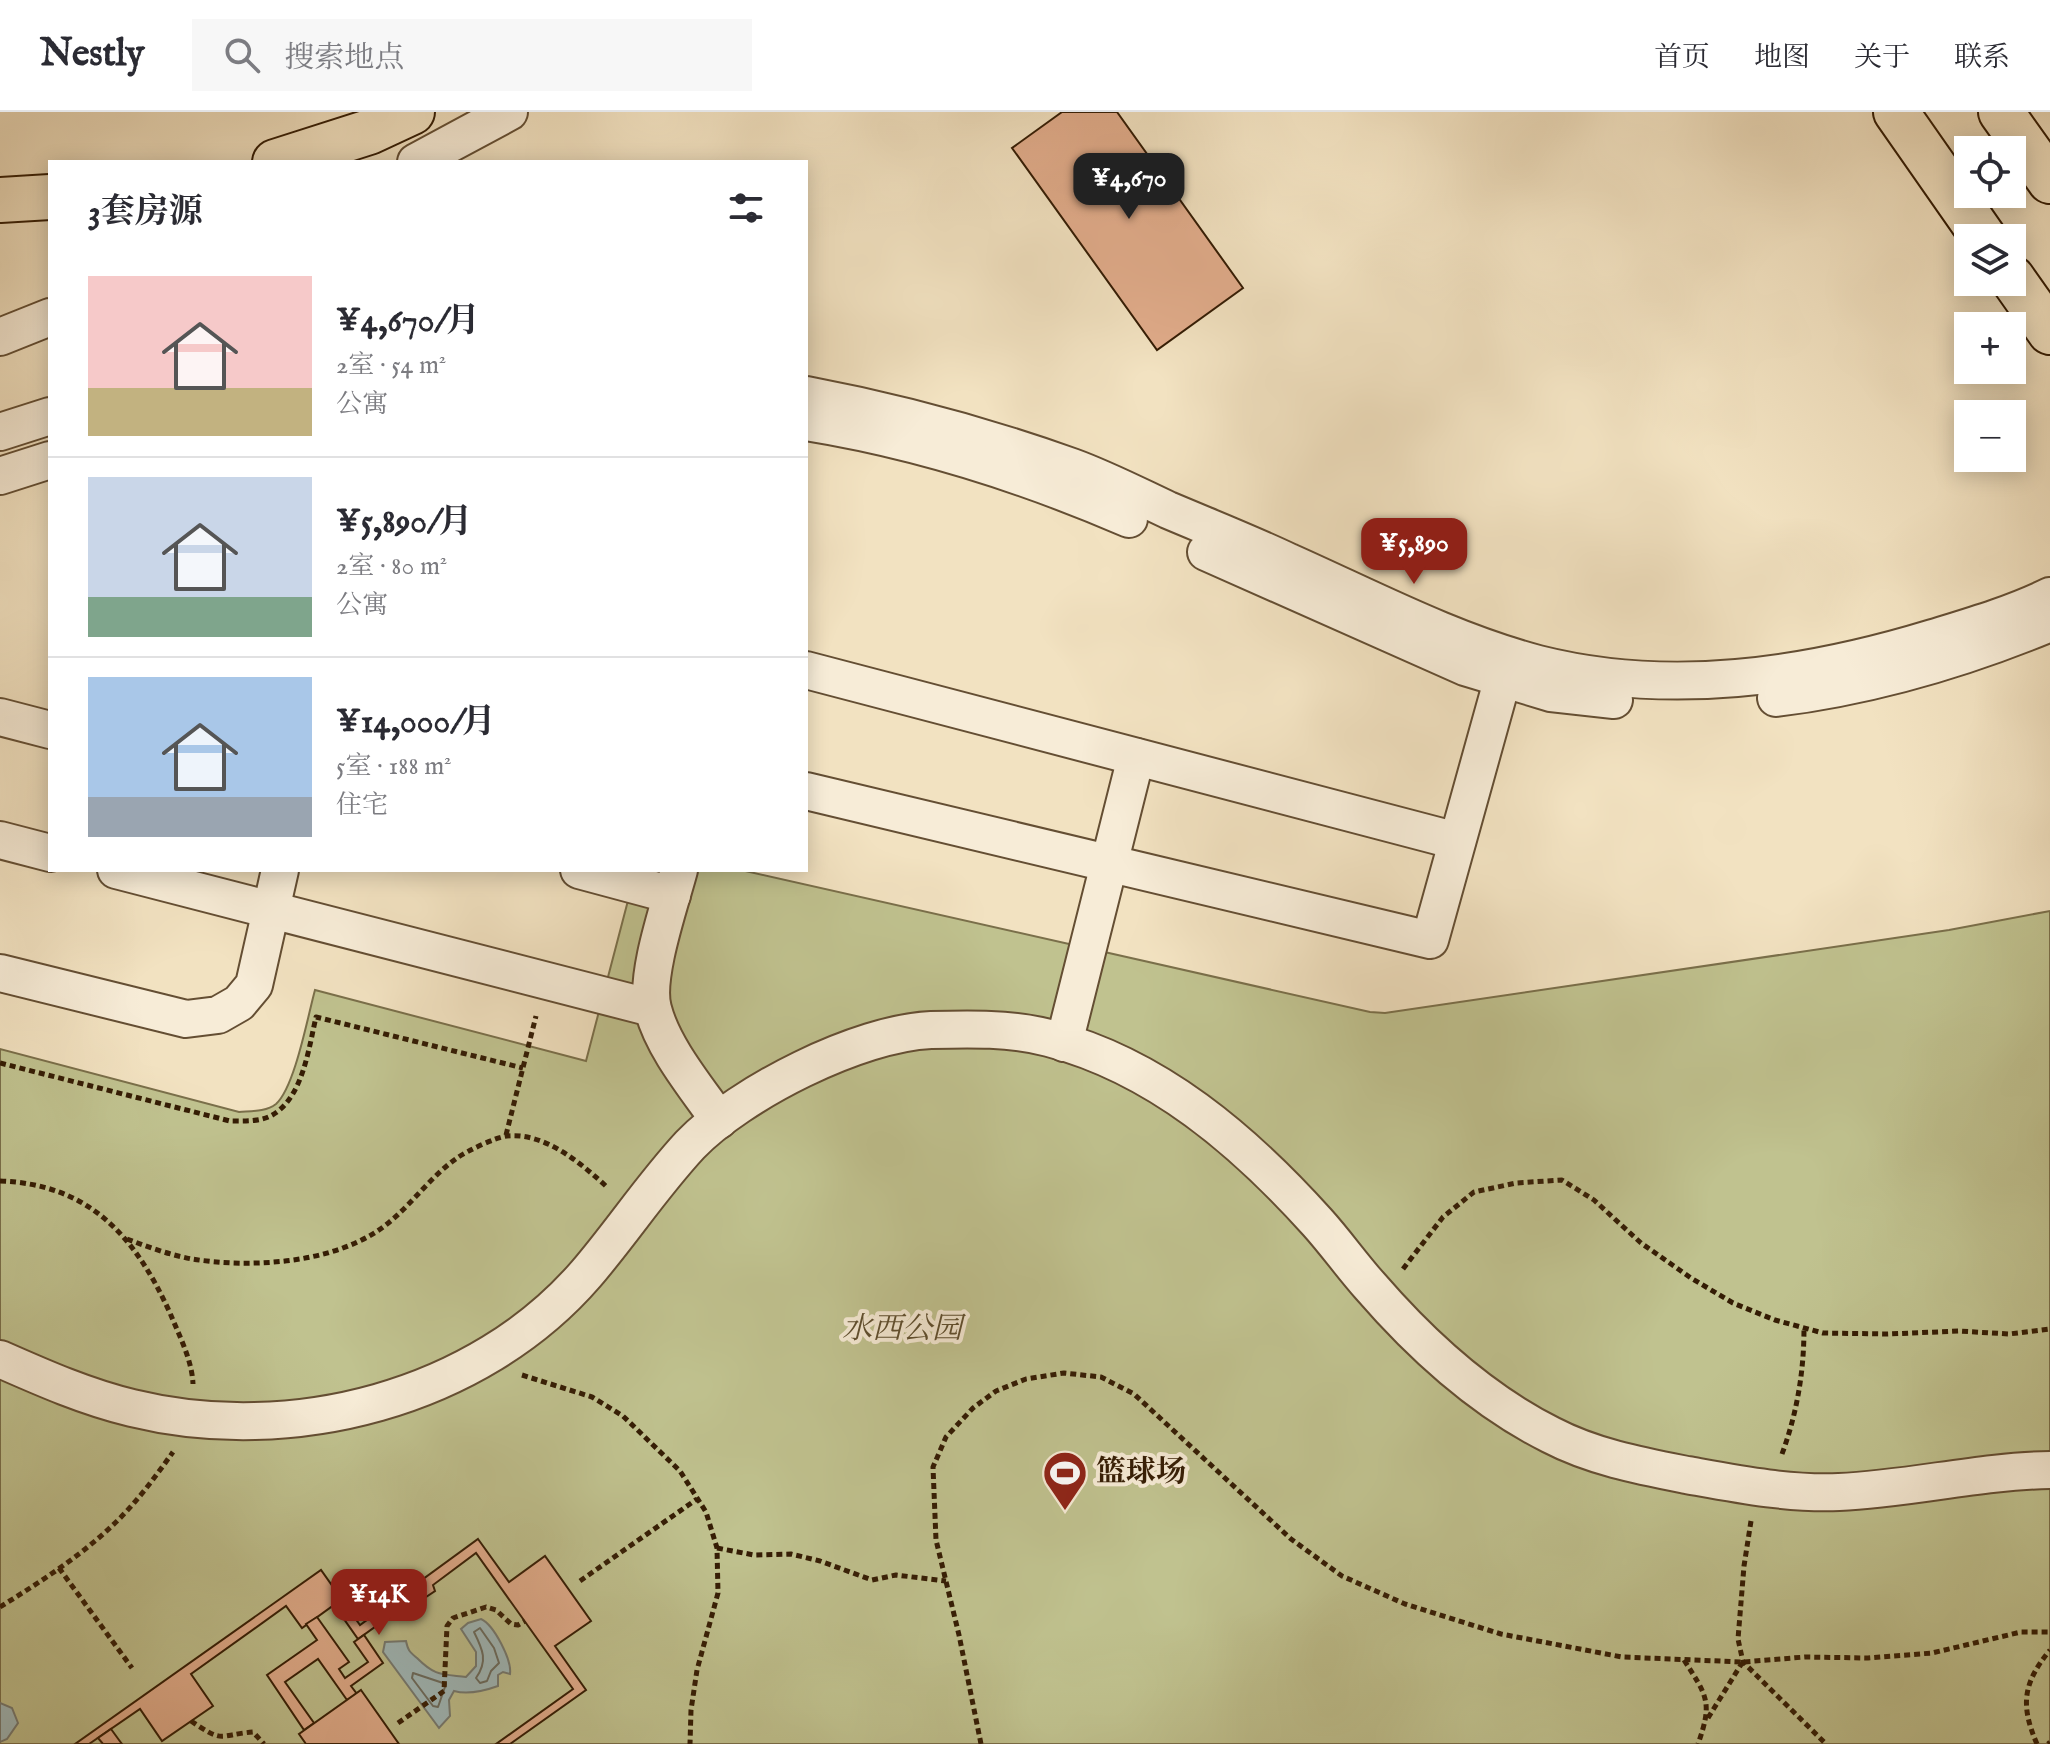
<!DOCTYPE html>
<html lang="zh">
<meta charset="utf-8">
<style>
body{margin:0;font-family:"IM FELL English","Noto Serif SC",serif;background:#f7f7f7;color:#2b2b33;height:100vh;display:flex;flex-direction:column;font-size:30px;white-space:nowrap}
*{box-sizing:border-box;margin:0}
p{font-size:26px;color:#7c7c81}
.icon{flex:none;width:44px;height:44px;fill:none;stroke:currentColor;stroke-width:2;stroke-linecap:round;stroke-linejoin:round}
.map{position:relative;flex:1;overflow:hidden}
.details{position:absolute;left:48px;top:48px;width:760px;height:712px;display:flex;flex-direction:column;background:#fff;border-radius:0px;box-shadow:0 4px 20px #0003}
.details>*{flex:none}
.buttons{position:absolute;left:1954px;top:24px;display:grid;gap:16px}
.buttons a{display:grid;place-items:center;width:72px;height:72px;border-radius:0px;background:#fff;box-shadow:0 4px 20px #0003;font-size:40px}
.price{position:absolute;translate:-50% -68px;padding:0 18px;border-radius:16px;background:#8f2418;color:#fff;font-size:26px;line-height:52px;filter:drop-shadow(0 2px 4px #0008)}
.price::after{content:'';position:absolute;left:50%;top:48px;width:24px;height:18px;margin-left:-12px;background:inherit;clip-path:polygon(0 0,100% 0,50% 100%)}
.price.selected{background:#222;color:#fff}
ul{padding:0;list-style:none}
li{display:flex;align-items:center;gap:24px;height:200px;padding:0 40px}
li+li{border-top:2px solid #e1e1e2}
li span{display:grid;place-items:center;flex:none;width:224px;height:160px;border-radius:0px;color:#555}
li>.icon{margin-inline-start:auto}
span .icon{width:96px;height:96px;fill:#fffc;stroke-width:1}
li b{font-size:34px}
h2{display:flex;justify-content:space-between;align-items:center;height:96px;padding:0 40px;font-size:34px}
header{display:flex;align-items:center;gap:48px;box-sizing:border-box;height:112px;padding:0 40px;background:#fff;border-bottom:2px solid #e1e1e2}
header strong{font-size:38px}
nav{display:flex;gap:44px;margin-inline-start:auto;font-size:28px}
.search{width:560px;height:72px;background:#f7f7f7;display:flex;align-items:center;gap:20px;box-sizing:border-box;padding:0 28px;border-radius:0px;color:#7c7c81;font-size:30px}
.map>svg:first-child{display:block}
</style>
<header>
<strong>Nestly</strong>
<div class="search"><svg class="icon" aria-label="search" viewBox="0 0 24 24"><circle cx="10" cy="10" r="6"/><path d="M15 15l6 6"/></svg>搜索地点</div>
<nav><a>首页</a><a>地图</a><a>关于</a><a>联系</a></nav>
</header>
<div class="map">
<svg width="2050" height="1632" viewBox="0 0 2050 1632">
<rect width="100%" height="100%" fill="#f2e2c1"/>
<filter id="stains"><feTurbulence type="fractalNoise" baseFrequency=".0025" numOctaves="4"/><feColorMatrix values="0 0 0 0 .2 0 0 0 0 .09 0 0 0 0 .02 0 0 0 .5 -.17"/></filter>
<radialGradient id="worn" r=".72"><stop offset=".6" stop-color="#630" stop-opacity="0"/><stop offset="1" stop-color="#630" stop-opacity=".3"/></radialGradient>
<!-- green -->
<path fill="#c0c28f" stroke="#7a6f4a" stroke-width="2" d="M 636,758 L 741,758 L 1370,900 L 1385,901 L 1949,818 L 2050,799 L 2050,1632 L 0,1632 L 0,937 L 239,1000 C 250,999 266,1000 276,992 C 295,975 308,903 315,878 L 586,949 Z"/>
<!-- water -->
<g fill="#a0bbbd" stroke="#757b73" stroke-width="2">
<path d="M 481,1507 C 494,1513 512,1548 510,1562 L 503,1560 L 498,1563 L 498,1574 C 484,1579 468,1583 454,1579 L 449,1588 L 450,1604 L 439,1616 L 383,1540 L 385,1530 L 406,1529 C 408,1539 410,1540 417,1546 C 435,1564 441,1562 466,1565 L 476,1554 L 476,1540 L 461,1517 L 468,1511 Z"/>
<polygon points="0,1591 12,1596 18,1611 7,1627 0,1630"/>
</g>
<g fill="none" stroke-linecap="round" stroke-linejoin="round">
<!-- shore -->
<g stroke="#6a6c60" stroke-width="2">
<path d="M 480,1516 L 494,1536 L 499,1551 L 491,1559 L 487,1569 L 480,1571 L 476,1566 C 488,1549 483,1538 474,1520 Z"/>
<polygon points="413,1561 446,1572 438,1595 433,1594 412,1566"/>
</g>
</g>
<!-- building -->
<g fill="#e1ac8b" stroke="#341c04" stroke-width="2">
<polygon points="1062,0 1117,0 1243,176 1157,238 1012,36"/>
<polygon points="478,1427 509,1470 545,1444 591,1509 555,1534 586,1578 510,1632 496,1632 573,1577 476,1441 433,1473 435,1479 417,1491 414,1487 358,1527 334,1493 302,1516 286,1494 191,1562 213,1594 162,1629 140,1597 89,1632 75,1632 321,1458 360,1513"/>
<polygon points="317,1505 349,1550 339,1557 345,1566 368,1550 354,1530 364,1523 383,1551 351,1574 357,1582 347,1588 318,1547 285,1570 314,1611 304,1618 267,1563 317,1528 306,1512"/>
<polygon points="361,1578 399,1632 306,1632 299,1622"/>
<polygon points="111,1617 119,1628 122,1632 103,1632 98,1626"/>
</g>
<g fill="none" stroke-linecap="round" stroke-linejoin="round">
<!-- minor casing -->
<g stroke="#644e33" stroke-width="40">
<g id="minor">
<polyline points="416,50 509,0"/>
<polyline points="0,225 50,205"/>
<path d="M 806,283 C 896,300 985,324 1072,355 C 1105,367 1136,383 1168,398 C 1208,415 1249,431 1289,450 C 1370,486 1451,529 1538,552 C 1669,585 1805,565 1933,526 C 1972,514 2013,502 2050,484"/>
<path d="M 806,310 C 918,328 1025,362 1129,407"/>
<polyline points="0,320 50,304"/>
<polyline points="0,364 50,348"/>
<polyline points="1206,440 1465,555 1551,581 1614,588"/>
<polyline points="806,558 1457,729"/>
<path d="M 1776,586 C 1872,574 1961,548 2050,511"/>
<polyline points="0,605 50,618"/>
<polyline points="806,679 1430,828 1509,544"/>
<polyline points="0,728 50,741"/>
<polyline points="116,758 652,896"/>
<polyline points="579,758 672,783"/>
<path d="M 679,758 C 670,792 644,865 653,897 C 663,936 696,975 719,1008"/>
<polyline points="0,861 186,907 218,903 239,891 254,873 280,758"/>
<polyline points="1064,931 1136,645"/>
<path d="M 0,1247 C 43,1266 86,1285 132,1296 C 291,1335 478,1287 586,1162 C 622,1120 652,1074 690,1033 C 740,981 859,921 931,918 C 969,917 1012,916 1049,926 C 1157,954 1244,1029 1317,1110 C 1336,1131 1352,1154 1370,1174 C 1421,1233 1481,1288 1551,1323 C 1593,1345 1641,1354 1687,1363 C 1737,1372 1787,1382 1839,1380 C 1910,1377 1979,1359 2050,1358"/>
</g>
</g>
<!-- major casing -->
<g stroke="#341c04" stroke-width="48">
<g id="major">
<polyline points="1896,0 1984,126"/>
<polyline points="2001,0 2050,69"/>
<polyline points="2012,166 2050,220"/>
</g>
</g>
<!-- highway casing -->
<g stroke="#341c04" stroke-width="48">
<g id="highway">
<polyline points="275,50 369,20 412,0"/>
<polyline points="0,88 50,85"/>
</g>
</g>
<!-- path -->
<g stroke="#341c04" stroke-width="5" stroke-dasharray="6 4" stroke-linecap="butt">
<path d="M 0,951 L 230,1009 C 244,1009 262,1010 274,1002 C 303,984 309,935 316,905 L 523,956"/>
<polyline points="506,1023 536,904"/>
<path d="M 0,1069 C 89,1072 135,1124 170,1201 C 179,1223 192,1248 193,1272"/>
<path d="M 127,1127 C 148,1135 170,1143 192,1147 C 248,1156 326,1152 376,1120 C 407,1100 427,1067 457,1046 C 467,1039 496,1025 507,1024 C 545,1020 582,1052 608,1076"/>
<polyline points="1403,1157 1443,1105 1474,1080 1516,1071 1562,1068 1594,1088 1641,1131 1691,1166 1733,1191 1775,1208 1823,1221 1888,1222 1959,1219 2009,1222 2050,1217"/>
<polyline points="522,1263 592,1285 623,1304 680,1359 706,1400 717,1436 718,1481 697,1558 691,1598 690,1632"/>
<path d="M 1782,1342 C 1797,1301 1804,1260 1804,1216"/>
<polyline points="1751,1409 1744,1454 1738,1527 1743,1550 1826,1632"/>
<polyline points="717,1436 754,1443 791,1442 820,1449 872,1468 896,1463 946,1469"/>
<polyline points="59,1456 132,1556"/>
<polyline points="580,1469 697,1387"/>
<path d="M 0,1495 C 40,1470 81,1444 115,1411 C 137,1390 156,1364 173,1340"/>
<path d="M 1684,1548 C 1707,1584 1713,1590 1698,1632"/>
<polyline points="1708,1606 1742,1551"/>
<path d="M 191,1609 C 225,1632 217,1623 253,1620 L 264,1632"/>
<polyline points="398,1611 444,1579 447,1514 453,1506 486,1495 496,1498 511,1512 518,1513 525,1509"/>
<polyline points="981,1632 959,1523 936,1428 933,1355 946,1325 973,1296 996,1279 1026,1267 1064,1261 1101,1265 1134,1282 1291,1427 1342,1464 1405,1492 1501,1522 1622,1545 1743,1550 1805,1545 1868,1546 1932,1541 2021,1520 2050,1520"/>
<path d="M 2037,1632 C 2020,1593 2023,1571 2050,1538"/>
<polyline points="2048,1632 2050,1630"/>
</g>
<!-- minor -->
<use href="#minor" stroke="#f7ecd7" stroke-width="36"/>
<!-- major -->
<use href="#major" stroke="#f2e2c1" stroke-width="44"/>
<!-- highway -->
<use href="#highway" stroke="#f2e2c1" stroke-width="44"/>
</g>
<!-- icons -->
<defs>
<g id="stadium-pin" transform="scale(2.3)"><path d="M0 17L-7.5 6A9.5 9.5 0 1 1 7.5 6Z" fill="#8f2418" stroke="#f7ecd7"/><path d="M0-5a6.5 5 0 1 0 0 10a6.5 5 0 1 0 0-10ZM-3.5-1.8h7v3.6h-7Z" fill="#fff"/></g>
</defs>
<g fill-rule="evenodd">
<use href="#stadium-pin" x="1065" y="1361"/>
</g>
<g text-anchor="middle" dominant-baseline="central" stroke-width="8" stroke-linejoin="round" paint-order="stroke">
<!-- park labels -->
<g font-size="30" font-style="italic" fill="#5e4e2e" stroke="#f7ecd7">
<text x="902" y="1218">水西公园</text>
</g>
<!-- poi labels -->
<g font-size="30" font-weight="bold" fill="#341c04" stroke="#f7ecd7" text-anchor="start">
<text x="1096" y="1361">篮球场</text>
</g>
</g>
<rect width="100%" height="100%" filter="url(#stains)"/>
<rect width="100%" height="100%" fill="url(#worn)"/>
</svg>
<div class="buttons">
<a><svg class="icon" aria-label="locate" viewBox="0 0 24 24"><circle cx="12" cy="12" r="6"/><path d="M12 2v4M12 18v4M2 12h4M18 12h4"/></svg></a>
<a><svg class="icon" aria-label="layers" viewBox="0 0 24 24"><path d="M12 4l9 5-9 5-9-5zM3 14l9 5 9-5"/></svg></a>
<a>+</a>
<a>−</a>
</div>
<b class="price selected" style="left:1129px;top:109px">¥4,670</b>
<b class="price" style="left:1414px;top:474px">¥5,890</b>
<b class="price" style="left:379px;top:1525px">¥14K</b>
<section class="details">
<h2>3套房源<svg class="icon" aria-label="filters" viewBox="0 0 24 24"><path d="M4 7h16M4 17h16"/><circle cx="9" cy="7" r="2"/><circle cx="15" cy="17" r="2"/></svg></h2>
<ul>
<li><span style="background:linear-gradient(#f6c9c9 70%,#c2b280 0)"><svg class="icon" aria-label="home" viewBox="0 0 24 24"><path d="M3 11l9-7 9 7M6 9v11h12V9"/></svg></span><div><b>¥4,670/月</b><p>2室 · 54 m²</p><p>公寓</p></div></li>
<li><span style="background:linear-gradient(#c9d6e8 75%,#7fa58c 0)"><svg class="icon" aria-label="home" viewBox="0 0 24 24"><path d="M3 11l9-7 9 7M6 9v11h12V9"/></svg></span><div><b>¥5,890/月</b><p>2室 · 80 m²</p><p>公寓</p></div></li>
<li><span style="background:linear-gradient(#a9c7e8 75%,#9aa5b1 0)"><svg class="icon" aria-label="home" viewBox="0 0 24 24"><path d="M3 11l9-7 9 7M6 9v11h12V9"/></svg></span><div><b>¥14,000/月</b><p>5室 · 188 m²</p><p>住宅</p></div></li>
</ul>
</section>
</div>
